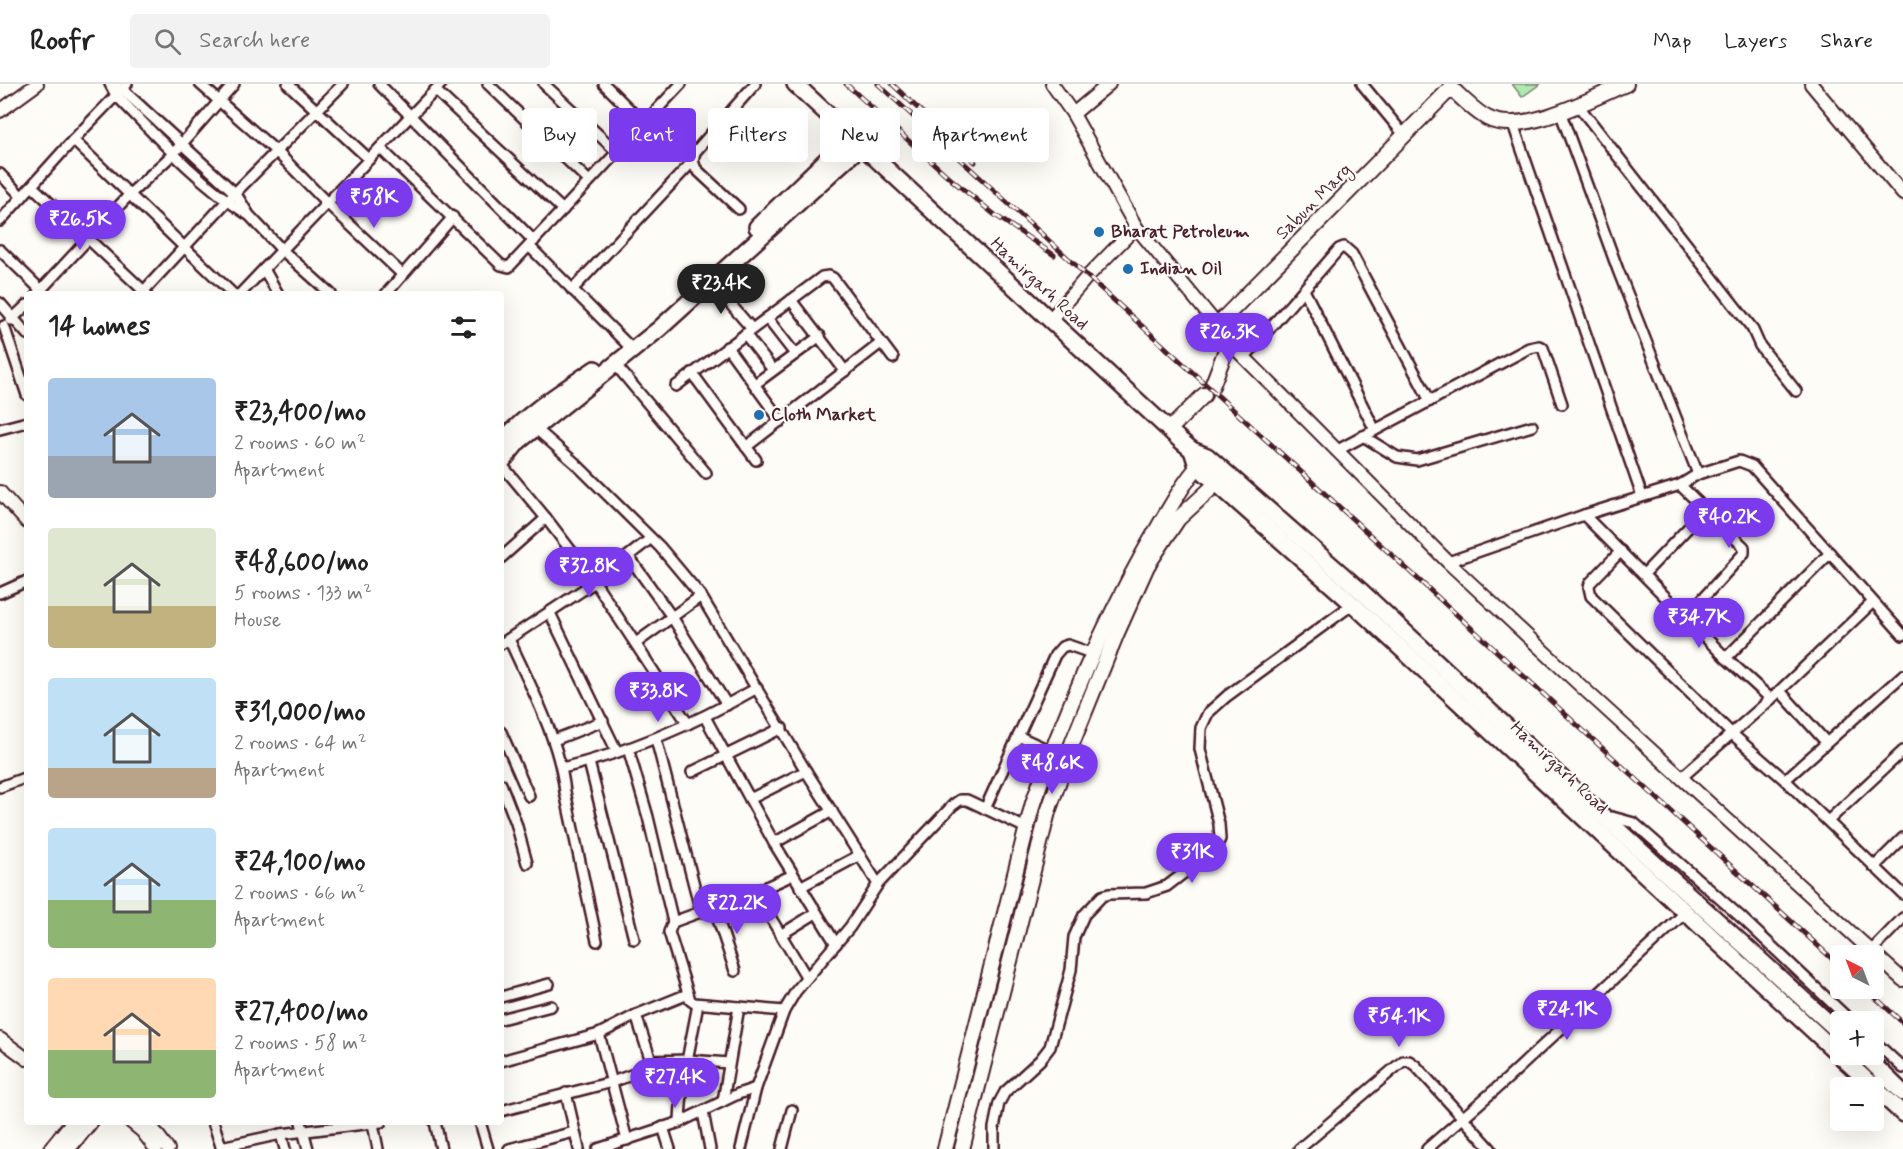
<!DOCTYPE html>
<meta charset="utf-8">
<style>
body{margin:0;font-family:Mynerve,sans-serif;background:#f2f2f2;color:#222;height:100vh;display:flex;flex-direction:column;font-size:22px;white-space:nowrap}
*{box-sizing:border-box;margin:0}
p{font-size:20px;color:#767676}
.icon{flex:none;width:33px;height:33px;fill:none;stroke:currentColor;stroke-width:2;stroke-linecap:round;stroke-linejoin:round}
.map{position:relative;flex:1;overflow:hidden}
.sheet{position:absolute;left:24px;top:207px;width:480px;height:834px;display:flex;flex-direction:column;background:#fff;border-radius:6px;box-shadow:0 6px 24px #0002}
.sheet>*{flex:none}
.top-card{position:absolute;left:522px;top:24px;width:570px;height:54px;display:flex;gap:12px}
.needle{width:39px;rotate:318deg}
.tools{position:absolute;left:1830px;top:861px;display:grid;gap:12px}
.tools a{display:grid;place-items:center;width:54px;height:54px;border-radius:6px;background:#fff;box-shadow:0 6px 24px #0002;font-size:30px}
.price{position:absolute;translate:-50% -51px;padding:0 14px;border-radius:21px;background:#7c3aed;color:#fff;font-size:20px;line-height:39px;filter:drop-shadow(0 2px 3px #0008)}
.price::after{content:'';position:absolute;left:50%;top:36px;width:18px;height:14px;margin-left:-9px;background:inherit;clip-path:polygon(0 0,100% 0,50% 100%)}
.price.current{background:#222;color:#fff}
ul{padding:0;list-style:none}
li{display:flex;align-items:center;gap:18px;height:150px;padding:0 24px}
li span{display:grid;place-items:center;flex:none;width:168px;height:120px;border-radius:6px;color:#555}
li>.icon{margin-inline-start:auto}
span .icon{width:72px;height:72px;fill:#fffc;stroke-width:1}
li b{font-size:26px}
h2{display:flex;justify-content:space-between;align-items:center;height:72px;padding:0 24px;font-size:26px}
.chip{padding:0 21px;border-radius:6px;background:#fff;box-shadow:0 6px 24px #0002;font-size:21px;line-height:54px}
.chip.current{background:#7c3aed;color:#fff}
header{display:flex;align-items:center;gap:36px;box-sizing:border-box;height:84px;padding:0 30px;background:#fff;border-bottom:2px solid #e0e0e0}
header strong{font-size:28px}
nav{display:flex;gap:33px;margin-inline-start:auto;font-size:21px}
.search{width:420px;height:54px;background:#f2f2f2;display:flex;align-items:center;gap:15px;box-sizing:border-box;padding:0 21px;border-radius:6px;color:#767676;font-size:22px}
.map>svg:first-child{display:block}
</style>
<header>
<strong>Roofr</strong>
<div class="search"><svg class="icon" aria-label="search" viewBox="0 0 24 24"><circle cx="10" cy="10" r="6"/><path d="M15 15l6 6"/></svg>Search here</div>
<nav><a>Map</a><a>Layers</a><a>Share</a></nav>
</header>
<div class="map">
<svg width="1903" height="1065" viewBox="0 0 1903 1065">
<rect width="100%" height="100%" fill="#fdfcf7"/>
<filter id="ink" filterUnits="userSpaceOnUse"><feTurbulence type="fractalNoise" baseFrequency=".0167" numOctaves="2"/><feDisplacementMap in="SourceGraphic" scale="12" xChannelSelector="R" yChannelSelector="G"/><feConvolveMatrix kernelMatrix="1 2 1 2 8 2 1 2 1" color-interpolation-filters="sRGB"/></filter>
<g filter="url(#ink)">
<!-- pitch -->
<polygon fill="#adebb2" stroke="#7c856e" stroke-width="1.5" points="1512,0 1540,0 1522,13"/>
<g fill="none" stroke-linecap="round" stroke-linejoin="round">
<!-- minor casing -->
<g stroke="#4a1f2b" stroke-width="14">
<g id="minor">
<path d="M 110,0 L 116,11 C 157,53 197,98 247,130"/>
<polyline points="200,0 277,68 327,119 403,191"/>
<polyline points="288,0 369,75"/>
<polyline points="379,0 534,157"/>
<polyline points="488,0 589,97"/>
<polyline points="544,0 616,67"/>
<polyline points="604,0 643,39"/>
<polyline points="1362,0 1405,52"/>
<polyline points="112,1 122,5 236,110 249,131 282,166 331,210"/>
<polyline points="435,6 563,126"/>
<polyline points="1577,20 1752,244 1760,262 1796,307"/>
<polyline points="1561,30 1618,186 1698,390"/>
<polyline points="1513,40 1642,412"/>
<polyline points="73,56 233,210"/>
<polyline points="380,64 501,181 509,183 681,0"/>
<polyline points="0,90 22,113"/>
<polyline points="32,102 146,209"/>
<polyline points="739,125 696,85 693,77 695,68 755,0"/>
<polyline points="0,137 73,56 127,0"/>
<polyline points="529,162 628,261"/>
<polyline points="0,166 43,208"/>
<polyline points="264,185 278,210"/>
<polyline points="712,199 752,245"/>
<polyline points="572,206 693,77"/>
<polyline points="1304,206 1375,346"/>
<polyline points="37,210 130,110 173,70 234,0"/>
<polyline points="141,210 227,117 343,0"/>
<polyline points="240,210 441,0"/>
<polyline points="386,210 453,133"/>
<polyline points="791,216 845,287"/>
<polyline points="0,219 27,250"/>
<polyline points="767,234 795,270"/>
<polyline points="11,236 27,221"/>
<polyline points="4,242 27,311"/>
<polyline points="745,250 773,286"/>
<polyline points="727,263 781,337"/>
<polyline points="1244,274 1339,165 1344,163 1352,170 1430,317"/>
<polyline points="615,280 706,389"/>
<polyline points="692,289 756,376"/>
<polyline points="755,300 820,252"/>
<polyline points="676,302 822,193 829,192 833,194 893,274"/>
<polyline points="535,344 575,379 660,463 701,512 806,687 878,800"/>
<polyline points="0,345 27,338"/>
<polyline points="1363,352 1397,373 1417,376 1532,342"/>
<polyline points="746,363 881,259"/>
<polyline points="1336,367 1529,264 1539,262 1543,264 1562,320"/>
<polyline points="501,380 546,434 595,498 688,640"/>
<polyline points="1680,401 1744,463 1744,469 1686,533"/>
<polyline points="1584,431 1726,574 1771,615 1681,694"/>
<polyline points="1621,467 1590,499 1589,503 1591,512 1731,649 1785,696 1903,810"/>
<polyline points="629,473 672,533 727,621"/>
<polyline points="501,474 546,434"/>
<polyline points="1448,478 1584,431 1680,401 1698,390 1739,377 1752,382 1903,551"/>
<polyline points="1644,490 1706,425"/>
<polyline points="0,509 27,497"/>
<polyline points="550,529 617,668"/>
<path d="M 509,555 C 531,604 559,654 565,708 L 597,857"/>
<polyline points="636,559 701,512"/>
<polyline points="501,560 595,498 650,455"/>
<polyline points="1726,574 1830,469"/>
<polyline points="1780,607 1826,658"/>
<polyline points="1771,615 1873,518"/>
<polyline points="705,633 774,759 836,860"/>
<polyline points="501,648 529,712"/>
<polyline points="1018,652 1051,667"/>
<polyline points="656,655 701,828"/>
<polyline points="554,656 603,637"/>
<polyline points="628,664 648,733 673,838"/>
<polyline points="589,678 634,855"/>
<path d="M 562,684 C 631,668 696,639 757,604"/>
<polyline points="692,688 782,644"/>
<polyline points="1785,696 1903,591"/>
<polyline points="501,700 516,739 527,779"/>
<polyline points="0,703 27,693"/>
<polyline points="750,715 806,687"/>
<polyline points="985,725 1055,571 1062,563 1068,561 1094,570"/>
<polyline points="1605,737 1612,733 1634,739 1743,835 1852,938"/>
<polyline points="1828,737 1903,667"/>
<polyline points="774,759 832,727"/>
<polyline points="1874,783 1903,754"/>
<polyline points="800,803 860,771"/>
<polyline points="755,808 807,894"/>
<polyline points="714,823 735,887"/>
<polyline points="782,850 816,829"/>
<polyline points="1871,867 1903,834"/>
<polyline points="501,913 549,900"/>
<polyline points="784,927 694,919 690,916 669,848 673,838 755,808 793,791"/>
<polyline points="501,935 551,922"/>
<polyline points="599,950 627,1056"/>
<polyline points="1874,957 1903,984"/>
<polyline points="501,977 599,950 636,931 688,910"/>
<polyline points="651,977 688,976 729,979"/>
<polyline points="566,1009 579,1065"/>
<polyline points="723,1017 739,923"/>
<polyline points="501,1027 612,998 645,986 650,982 651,977 636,931"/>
<polyline points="703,1028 710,1065"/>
<polyline points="213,1038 222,1065"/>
<polyline points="301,1038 308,1065"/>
<polyline points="435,1038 441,1065"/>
<polyline points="480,1038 488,1065"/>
<path d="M 680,1038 C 681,998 691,959 698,920"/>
<polyline points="373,1040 378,1065"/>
<polyline points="663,1043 670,1065"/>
<polyline points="281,1050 285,1065"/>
<polyline points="221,1063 281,1050 381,1038"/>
<polyline points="509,1065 574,1048"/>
<polyline points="598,1065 680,1038 738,1010 756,1004"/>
<polyline points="741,1065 756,1004 784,927 796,907 850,843 878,800 953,721 960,716 967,716 1026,744"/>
<polyline points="782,1065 792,1026"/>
<polyline points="994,1065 994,1044 999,1019 1005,1008 1040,976 1050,963 1071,886 1074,853 1084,831 1102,812 1109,810 1146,809 1167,802 1215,765 1220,755 1219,740 1200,665 1201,644 1208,629 1227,612 1353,520"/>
<polyline points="1299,1065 1403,977 1409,977 1416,982 1491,1065"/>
<polyline points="1427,1065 1506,996 1686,828"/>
</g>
</g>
<!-- tertiary casing -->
<g stroke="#4a1f2b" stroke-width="16">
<g id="tertiary">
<polyline points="1052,0 1073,30 1136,143 1217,241"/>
<polyline points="1811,0 1903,110"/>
<polyline points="0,27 37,0"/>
<polyline points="1073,30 1109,0"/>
<polyline points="1050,236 1087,193 1136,143"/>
<polyline points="1229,258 1448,478 1583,604 1903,896"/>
<polyline points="0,408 27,438"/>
<polyline points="0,955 27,975"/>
<polyline points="131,1038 142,1047 156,1065"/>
<polyline points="148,1038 168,1065"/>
</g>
</g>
<!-- secondary casing -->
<g stroke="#4a1f2b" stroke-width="18">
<g id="secondary">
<path d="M 1212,302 L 1229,258 L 1217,241 L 1451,4 C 1462,14 1474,27 1487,34 C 1522,53 1592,14 1626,0"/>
<polyline points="1169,346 1204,311"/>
<path d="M 945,1065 L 1033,719 C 1067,623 1108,528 1160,440 C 1173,419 1186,394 1204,376"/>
<polyline points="962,1065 1048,728 1073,657 1116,551 1147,482 1178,435 1217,399 1222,392"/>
</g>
</g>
<!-- primary casing -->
<g stroke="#4a1f2b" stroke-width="20">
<g id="primary">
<polyline points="795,0 1180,356 1192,366 1207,372 1362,508 1556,689 1840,949"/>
<polyline points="757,143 851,52"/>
<path d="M 501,359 C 526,329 563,307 595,285"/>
<polyline points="1192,366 1197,382 1353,520 1903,1030"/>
<polyline points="501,379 518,358 659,245 861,62"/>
<polyline points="1863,970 1903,1009"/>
<polyline points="52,1065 74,1038"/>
<polyline points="67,1065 89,1038"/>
</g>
</g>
<!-- minor -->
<use href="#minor" stroke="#fdfcf7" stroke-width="9"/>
<!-- tertiary -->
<use href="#tertiary" stroke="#fdfcf7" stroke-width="12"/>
<!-- secondary -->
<use href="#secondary" stroke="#fdfcf7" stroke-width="14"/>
<!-- primary -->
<use href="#primary" stroke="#fdfcf7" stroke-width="15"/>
<!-- rail casing -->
<g stroke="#4a1f2b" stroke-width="5">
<g id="rail">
<polyline points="846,0 952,96 995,131 1054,171"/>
<polyline points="878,0 1840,882"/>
<polyline points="892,0 975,78"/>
<polyline points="1865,904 1903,939"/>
</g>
</g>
<!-- rail -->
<use href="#rail" stroke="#fdfcf7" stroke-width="3" stroke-dasharray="9" stroke-linecap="butt"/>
</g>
</g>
<!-- markers -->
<g fill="#1f6fb2" stroke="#fdfcf7" stroke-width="2">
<circle cx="1099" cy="148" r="6"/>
<circle cx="1128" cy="185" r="6"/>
<circle cx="759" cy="331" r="6"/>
</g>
<g text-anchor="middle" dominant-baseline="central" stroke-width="4.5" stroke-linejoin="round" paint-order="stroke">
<!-- street labels -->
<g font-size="18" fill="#4a1f2b" stroke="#fdfcf7">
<text transform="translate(1314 118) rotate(-45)">Sabun Marg</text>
<text transform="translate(1039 200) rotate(43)">Hamirgarh Road</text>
<text transform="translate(1559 684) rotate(43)">Hamirgarh Road</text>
</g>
<!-- poi labels -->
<g font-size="18" font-weight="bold" fill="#4a1f2b" stroke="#fdfcf7" text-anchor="start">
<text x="1111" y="148">Bharat Petroleum</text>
<text x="1140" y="185">Indian Oil</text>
<text x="771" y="331">Cloth Market</text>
</g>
</g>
</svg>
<div class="tools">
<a><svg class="needle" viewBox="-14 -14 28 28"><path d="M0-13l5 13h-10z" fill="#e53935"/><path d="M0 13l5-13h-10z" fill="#767676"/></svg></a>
<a>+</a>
<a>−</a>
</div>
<b class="price" style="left:374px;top:145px">₹58K</b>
<b class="price" style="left:80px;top:167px">₹26.5K</b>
<b class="price current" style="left:721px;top:231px">₹23.4K</b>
<b class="price" style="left:1229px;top:280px">₹26.3K</b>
<b class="price" style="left:1729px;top:465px">₹40.2K</b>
<b class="price" style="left:589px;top:514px">₹32.8K</b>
<b class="price" style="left:1699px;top:565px">₹34.7K</b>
<b class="price" style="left:658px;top:639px">₹33.8K</b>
<b class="price" style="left:1052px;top:711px">₹48.6K</b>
<b class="price" style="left:1192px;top:800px">₹31K</b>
<b class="price" style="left:737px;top:851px">₹22.2K</b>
<b class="price" style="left:1567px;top:957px">₹24.1K</b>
<b class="price" style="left:1399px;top:964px">₹54.1K</b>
<b class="price" style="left:675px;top:1025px">₹27.4K</b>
<div class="top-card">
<a class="chip">Buy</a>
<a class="chip current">Rent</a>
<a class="chip">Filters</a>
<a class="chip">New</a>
<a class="chip">Apartment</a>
</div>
<section class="sheet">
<h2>14 homes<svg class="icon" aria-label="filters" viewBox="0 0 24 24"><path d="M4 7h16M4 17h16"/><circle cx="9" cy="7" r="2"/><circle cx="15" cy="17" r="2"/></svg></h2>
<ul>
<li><span style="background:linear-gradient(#a9c7e8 65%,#9aa5b1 0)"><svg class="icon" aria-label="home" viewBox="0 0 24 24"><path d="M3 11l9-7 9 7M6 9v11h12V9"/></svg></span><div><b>₹23,400/mo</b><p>2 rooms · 60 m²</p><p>Apartment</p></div></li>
<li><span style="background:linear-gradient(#dfe7d0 65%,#c2b280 0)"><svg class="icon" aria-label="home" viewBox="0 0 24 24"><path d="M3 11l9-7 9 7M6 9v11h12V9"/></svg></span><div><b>₹48,600/mo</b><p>5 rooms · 133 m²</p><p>House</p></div></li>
<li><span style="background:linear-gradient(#bfe0f5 75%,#b9a48a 0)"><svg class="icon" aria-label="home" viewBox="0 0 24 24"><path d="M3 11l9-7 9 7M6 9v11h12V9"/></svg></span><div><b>₹31,000/mo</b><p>2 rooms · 64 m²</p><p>Apartment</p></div></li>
<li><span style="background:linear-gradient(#bfe0f5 60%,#8fb573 0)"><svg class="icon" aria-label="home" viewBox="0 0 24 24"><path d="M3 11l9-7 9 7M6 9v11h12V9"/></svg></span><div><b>₹24,100/mo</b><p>2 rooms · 66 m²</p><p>Apartment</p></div></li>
<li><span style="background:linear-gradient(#ffd9b3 60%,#8fb573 0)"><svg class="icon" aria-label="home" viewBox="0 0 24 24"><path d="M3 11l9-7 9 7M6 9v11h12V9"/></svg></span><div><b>₹27,400/mo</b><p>2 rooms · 58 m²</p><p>Apartment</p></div></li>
</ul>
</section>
</div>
